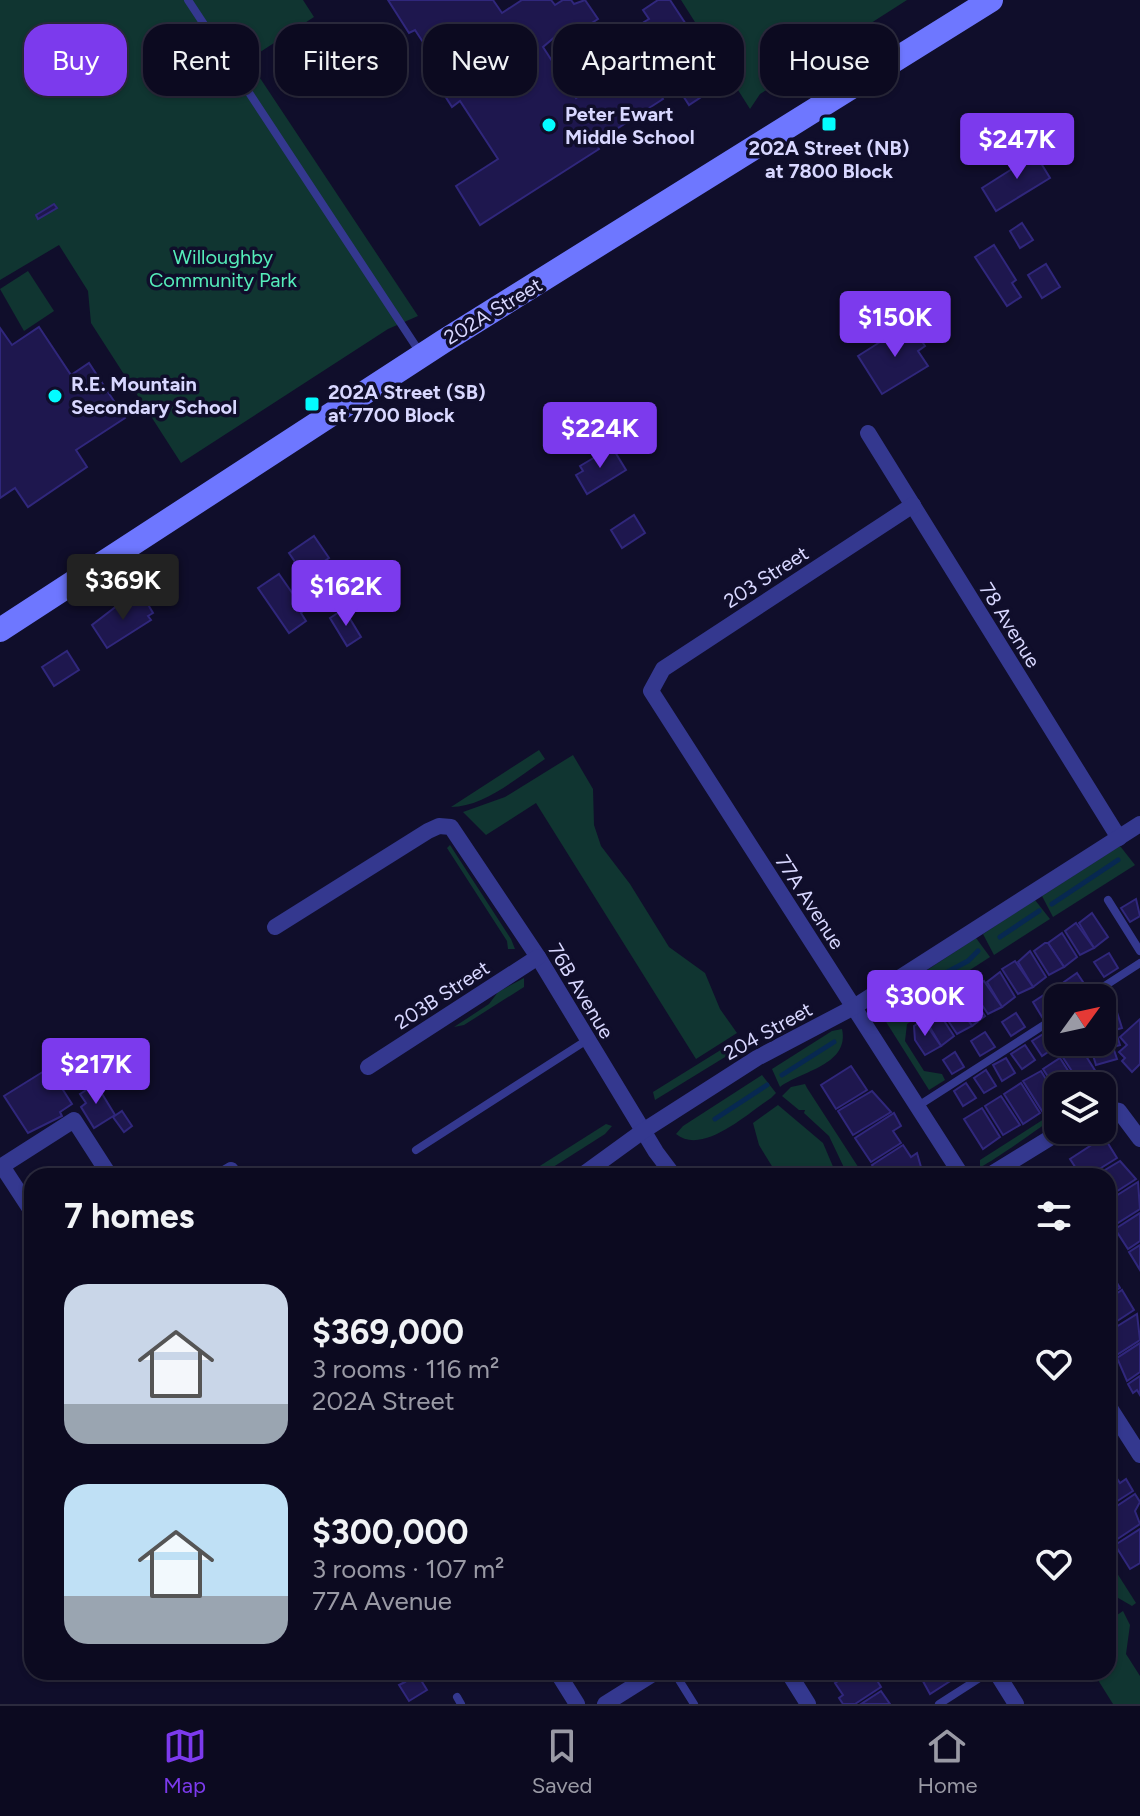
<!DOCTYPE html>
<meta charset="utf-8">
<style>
body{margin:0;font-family:Figtree,sans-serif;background:#151329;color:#f1f3f6;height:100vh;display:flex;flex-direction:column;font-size:30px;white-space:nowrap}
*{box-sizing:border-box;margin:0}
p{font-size:26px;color:#9a9aa5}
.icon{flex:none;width:44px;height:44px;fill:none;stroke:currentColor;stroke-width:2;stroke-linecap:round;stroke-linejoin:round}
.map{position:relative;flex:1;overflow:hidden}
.side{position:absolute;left:24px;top:1168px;width:1092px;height:512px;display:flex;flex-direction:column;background:#0c0a20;border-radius:24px;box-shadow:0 2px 6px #0004,0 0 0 2px #2c2b3e}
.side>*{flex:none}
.guide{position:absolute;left:24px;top:24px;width:1092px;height:72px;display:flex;gap:16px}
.needle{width:52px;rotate:57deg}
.controls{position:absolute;left:1044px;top:984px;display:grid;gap:16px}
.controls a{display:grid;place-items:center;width:72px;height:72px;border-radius:16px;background:#0c0a20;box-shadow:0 2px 6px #0004,0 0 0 2px #2c2b3e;font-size:40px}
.price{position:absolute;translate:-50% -68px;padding:0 18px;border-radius:8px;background:#7c3aed;color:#fff;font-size:26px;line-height:52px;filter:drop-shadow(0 2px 4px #0008)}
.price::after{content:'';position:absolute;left:50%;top:48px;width:24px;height:18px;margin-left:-12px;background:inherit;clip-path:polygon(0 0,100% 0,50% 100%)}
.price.current{background:#222;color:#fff}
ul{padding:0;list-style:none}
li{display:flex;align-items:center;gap:24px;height:200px;padding:0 40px}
li span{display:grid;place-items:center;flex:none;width:224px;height:160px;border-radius:24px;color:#555}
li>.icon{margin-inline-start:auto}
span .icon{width:96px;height:96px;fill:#fffc;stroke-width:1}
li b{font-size:34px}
h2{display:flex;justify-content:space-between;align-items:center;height:96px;padding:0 40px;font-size:34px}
.pill{padding:0 28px;border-radius:24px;background:#0c0a20;box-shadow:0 2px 6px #0004,0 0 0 2px #2c2b3e;font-size:28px;line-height:72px}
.pill.current{background:#7c3aed;color:#fff}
.tabs{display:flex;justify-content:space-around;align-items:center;height:112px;border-top:2px solid #2c2b3e;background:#0c0a20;font-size:22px;color:#9a9aa5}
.tabs a{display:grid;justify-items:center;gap:4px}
.tabs .current{color:#7c3aed}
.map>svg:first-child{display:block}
</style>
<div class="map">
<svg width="1140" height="1704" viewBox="0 0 1140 1704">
<rect width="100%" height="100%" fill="#100e2b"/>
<!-- green -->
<g fill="#103531">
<polygon points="0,0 303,0 314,17 248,60 418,316 388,329 181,463 91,323 88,291 59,245 0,280"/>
<polygon points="681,0 907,0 760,94 750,109"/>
<polygon points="28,271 54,311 24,331 0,289"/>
<path d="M 539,750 L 545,759 C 518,777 484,807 451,807 Z"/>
<polygon points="573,755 593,789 594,825 601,846 630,884 669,947 705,973 720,1009 737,1033 696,1059 536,803 486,835 463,812 505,797"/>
<polygon points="450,845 511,939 515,949 508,949 507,941 447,848"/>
<polygon points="1120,846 1135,865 1053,917 1042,896"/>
<polygon points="1035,900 1050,919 994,955 983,934"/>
<polygon points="976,938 990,957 928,997 918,976"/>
<polygon points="524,978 524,987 464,1025 454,1027 489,1004 498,992"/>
<polygon points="911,981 924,999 907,1008 880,1008 887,996"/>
<polygon points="908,1015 912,1021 907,1024 905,1041 924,1071 942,1074 945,1080 929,1090 883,1017"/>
<path d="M 842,1029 C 850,1065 801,1071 780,1087 L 772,1069 L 832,1031 Z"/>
<polygon points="740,1038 743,1046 655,1100 653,1092"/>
<path d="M 762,1075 L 776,1093 L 771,1098 C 748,1113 703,1156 676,1134 L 683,1126 Z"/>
<polygon points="805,1084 807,1088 864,1176 848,1176 829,1136 804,1113 805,1110 799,1110 782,1096 791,1087"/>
<polygon points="778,1105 823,1143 837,1176 778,1176 759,1145 753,1123"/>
<path d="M 1058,1110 L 1058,1115 C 1045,1124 988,1165 980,1167 L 980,1160 Z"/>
<polygon points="606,1124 612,1126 605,1134 539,1176 524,1176"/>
<polygon points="1108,1559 1136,1603 1132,1606 1108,1592"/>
<polygon points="1123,1611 1130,1625 1126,1654 1140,1676 1140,1704 1113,1704 1093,1672 1108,1672 1108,1621"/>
</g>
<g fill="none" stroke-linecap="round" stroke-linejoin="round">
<!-- stream -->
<g stroke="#072851" stroke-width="5">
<polyline points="1052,904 1118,860"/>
<polyline points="1000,937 1039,911"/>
<polyline points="930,981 968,961 978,951"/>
<polyline points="894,1003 914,992"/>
<polyline points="782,1075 834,1042"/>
<polyline points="715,1119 767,1085"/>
</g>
</g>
<!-- building -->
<g fill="#1e174e" stroke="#30277c" stroke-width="2">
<polygon points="388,0 493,0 502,13 522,0 551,0 555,5 563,0 571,0 574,4 585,0 598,19 568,38 563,30 543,47 576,98 641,55 637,47 650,39 651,33 644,22 649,19 643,10 658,0 670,0 724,82 689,105 669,74 653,84 663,99 595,143 599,149 480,225 456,186 498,159 460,101 452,107 440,88 460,76 454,67 444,74 415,30 409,33"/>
<polygon points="1033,150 1050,178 996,211 982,188 1012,169 1009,164"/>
<polygon points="54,204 57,208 38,219 36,215"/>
<polygon points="1022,223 1033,240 1020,248 1010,231"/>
<polygon points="994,245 1016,280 1012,283 1021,297 1007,306 975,257"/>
<polygon points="1046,264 1060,287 1042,298 1028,275"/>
<polygon points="910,323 925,346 918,351 928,366 882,394 858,356"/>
<polygon points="39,327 71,375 89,363 125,418 76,450 87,467 28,507 15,488 0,498 0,328 12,345"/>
<polygon points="612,447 626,470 587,494 576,475 583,471 580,466"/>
<polygon points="634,515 645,533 622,548 611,530"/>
<polygon points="314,536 329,558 304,575 289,553"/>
<polygon points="279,574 304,610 301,613 306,621 289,633 258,588"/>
<polygon points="143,596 153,613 148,616 151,620 107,648 92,625 118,605 121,610"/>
<polygon points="344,609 361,637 347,646 330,618"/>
<polygon points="67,651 79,670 54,686 42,667"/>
<polygon points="1136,899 1140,916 1130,922 1121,908"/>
<polygon points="1092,913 1108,937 1094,948 1079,923"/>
<polygon points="1076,923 1094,948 1080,955 1065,931"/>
<polygon points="1062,933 1077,957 1064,967 1048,943"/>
<polygon points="1045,943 1048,943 1064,967 1049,975 1034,951"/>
<polygon points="1030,951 1046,977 1033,987 1018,962"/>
<polygon points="1109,953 1118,968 1104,977 1094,962"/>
<polygon points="1015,961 1033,987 1018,994 1002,969"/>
<polygon points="1000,972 1015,997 1002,1007 987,982"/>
<polygon points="1077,973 1087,988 1073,997 1064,982"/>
<polygon points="984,981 1002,1007 988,1014 972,990"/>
<polygon points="969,993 985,1016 972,1026 956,1002"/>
<polygon points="1047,993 1056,1007 1042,1017 1033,1002"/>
<polygon points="956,1002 972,1026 957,1034 941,1010"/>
<polygon points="1115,1006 1122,1028 1115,1030 1120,1045 1113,1047 1117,1059 1096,1065 1089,1042 1102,1042 1102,1013"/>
<polygon points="935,1013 939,1013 954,1036 941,1046 925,1019"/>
<polygon points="1016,1013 1025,1027 1011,1036 1002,1022"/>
<polygon points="1140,1019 1140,1064 1132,1072 1122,1061 1125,1058 1119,1052 1127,1045 1120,1037"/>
<polygon points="923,1020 941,1046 925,1055 915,1040 914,1026"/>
<polygon points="1058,1025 1058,1042 1063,1042 1055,1047 1046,1032"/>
<polygon points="985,1032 995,1047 980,1056 971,1041"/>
<polygon points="1045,1033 1054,1048 1042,1056 1032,1041"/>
<polygon points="1025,1045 1035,1060 1022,1069 1011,1054"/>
<polygon points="1079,1045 1096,1072 1079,1082 1062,1056"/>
<polygon points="955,1052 964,1067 952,1074 943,1060"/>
<polygon points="1006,1058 1015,1073 1002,1081 993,1065"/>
<polygon points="1060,1058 1078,1086 1058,1086 1058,1092 1043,1069"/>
<polygon points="851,1066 867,1090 836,1109 821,1085"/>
<polygon points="49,1068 72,1104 60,1112 62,1116 28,1133 4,1096"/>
<polygon points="986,1070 996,1086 984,1093 974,1078"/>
<polygon points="1041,1071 1058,1099 1042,1111 1023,1081"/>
<polygon points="966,1083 976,1098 963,1106 954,1091"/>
<polygon points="1021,1083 1040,1113 1023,1124 1004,1094"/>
<polygon points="96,1084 115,1115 94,1128 81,1107 86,1103 80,1094"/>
<polygon points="872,1091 891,1112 853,1135 838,1111"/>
<polygon points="1001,1096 1020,1125 1003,1135 985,1106"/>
<polygon points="982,1108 1000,1137 983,1149 964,1119"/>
<polygon points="122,1111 132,1126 124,1132 113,1117"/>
<polygon points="894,1113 901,1126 893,1131 901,1143 871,1162 855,1138"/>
<polygon points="1104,1137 1117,1158 1088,1176 1081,1176 1070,1159"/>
<polygon points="903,1145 911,1157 917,1153 921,1167 907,1176 879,1176 872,1165"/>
<polygon points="1120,1161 1136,1179 1108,1197 1108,1176 1095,1176"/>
<polygon points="1138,1182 1140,1209 1113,1226 1108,1218 1108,1201"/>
<polygon points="1140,1213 1140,1241 1128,1249 1115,1229"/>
<polygon points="1140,1245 1140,1270 1129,1252"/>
<polygon points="1108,1268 1120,1288 1108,1295"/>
<polygon points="1122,1290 1134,1310 1108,1327 1108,1299"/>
<polygon points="1137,1314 1140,1340 1115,1356 1108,1344 1108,1332"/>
<polygon points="1140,1343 1140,1372 1127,1381 1117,1358"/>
<polygon points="1140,1376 1140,1395 1137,1390 1133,1393 1128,1384"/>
<polygon points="1112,1471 1120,1483 1126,1479 1133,1491 1108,1507 1108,1474"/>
<polygon points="1135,1494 1140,1502 1135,1511 1140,1524 1113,1542 1108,1535 1108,1512"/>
<polygon points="1140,1529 1140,1563 1130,1569 1115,1545"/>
<polygon points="399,1672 424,1672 419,1677 427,1690 409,1701 399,1685 405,1682"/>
<polygon points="853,1672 872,1672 881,1687 855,1704 843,1704 839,1698 843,1695 835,1683"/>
<polygon points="918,1672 951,1672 955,1678 930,1694"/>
<polygon points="881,1691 890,1704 861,1704"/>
</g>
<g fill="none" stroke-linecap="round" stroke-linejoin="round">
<!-- lane -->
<g stroke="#34388f" stroke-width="8">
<polyline points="188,0 421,354"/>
<polyline points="1108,900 1140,951"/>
<polyline points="1086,998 1140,963"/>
<polyline points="918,1106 1058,1016"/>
<polyline points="416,1150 587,1040"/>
<polyline points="674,1672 694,1704"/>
<polyline points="457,1697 461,1704"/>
<polyline points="939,1704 989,1672"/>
</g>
<!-- street -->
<g stroke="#34388f" stroke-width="16">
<polyline points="868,433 1119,838"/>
<polyline points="913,505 663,669 651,691 962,1176"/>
<polyline points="275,927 428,831 439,826 451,827 538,957 656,1152 674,1176"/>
<polyline points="368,1067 538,957"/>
<polyline points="1102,1108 1119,1111 1140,1139"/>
<polyline points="221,1176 231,1170 234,1176"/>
<polyline points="581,1176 643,1131 757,1058 854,1007 1140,824"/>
<polyline points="988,1176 1063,1130"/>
<polyline points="32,1212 2,1166 74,1120 110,1176"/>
<polyline points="1108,1405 1140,1455"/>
<polyline points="557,1672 577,1704"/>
<polyline points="788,1672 808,1704"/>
<polyline points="996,1672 1016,1704"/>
<polyline points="605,1704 656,1672"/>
</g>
<!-- secondary -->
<polyline stroke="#6e77ff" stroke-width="24" points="0,630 444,341 991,0"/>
</g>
<!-- markers -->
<g fill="#03fcff" stroke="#100e2b" stroke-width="3">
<rect x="821" y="116" width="16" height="16" rx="4"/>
<circle cx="549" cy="125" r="8"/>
<circle cx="55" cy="396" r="8"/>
<rect x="304" y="396" width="16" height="16" rx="4"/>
</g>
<g text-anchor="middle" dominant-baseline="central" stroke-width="7" stroke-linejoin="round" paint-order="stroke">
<!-- poi labels -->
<g font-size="20" font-weight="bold" fill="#d8d7ff" stroke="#100e2b" text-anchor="start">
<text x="565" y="114">Peter Ewart<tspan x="565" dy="23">Middle School</tspan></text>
<text x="829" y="148" text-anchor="middle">202A Street (NB)<tspan x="829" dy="23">at 7800 Block</tspan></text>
<text x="71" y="384">R.E. Mountain<tspan x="71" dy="23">Secondary School</tspan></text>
<text x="328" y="392">202A Street (SB)<tspan x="328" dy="23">at 7700 Block</tspan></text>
</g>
<!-- park labels -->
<g font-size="20" fill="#55edba" stroke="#100e2b">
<text x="223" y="257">Willoughby<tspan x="223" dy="23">Community Park</tspan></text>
</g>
<!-- street labels -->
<g font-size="20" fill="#d8d7ff" stroke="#100e2b">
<text transform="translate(493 311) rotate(-31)">202A Street</text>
<text transform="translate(766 577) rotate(-33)">203 Street</text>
<text transform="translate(1010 625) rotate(58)">78 Avenue</text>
<text transform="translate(810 902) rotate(57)">77A Avenue</text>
<text transform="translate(581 991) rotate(59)">76B Avenue</text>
<text transform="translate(442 995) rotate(-33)">203B Street</text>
<text transform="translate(768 1031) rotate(-29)">204 Street</text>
</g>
</g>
</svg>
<div class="controls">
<a><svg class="needle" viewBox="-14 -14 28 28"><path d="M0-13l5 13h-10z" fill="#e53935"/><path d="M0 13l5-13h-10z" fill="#9a9aa5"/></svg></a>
<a><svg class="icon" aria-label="layers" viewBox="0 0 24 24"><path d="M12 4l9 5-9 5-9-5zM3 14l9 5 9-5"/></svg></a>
</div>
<b class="price" style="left:1017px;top:181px">$247K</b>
<b class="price" style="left:895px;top:359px">$150K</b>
<b class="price" style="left:600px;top:470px">$224K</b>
<b class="price current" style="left:123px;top:622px">$369K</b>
<b class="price" style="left:346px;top:628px">$162K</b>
<b class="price" style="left:925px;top:1038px">$300K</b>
<b class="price" style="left:96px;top:1106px">$217K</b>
<div class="guide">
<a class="pill current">Buy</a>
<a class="pill">Rent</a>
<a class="pill">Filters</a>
<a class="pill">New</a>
<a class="pill">Apartment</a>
<a class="pill">House</a>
</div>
<section class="side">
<h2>7 homes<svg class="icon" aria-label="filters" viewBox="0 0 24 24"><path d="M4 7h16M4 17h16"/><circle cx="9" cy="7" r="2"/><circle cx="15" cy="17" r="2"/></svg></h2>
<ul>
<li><span style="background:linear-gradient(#c9d6e8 75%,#9aa5b1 0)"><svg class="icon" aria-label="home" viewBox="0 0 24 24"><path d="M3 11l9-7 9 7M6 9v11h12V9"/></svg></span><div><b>$369,000</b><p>3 rooms · 116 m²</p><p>202A Street</p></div><svg class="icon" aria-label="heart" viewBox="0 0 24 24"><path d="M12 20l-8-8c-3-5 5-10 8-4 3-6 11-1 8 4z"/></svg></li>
<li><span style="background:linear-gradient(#bfe0f5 70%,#9aa5b1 0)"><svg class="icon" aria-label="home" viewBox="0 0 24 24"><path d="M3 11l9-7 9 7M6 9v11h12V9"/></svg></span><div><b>$300,000</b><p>3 rooms · 107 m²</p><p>77A Avenue</p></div><svg class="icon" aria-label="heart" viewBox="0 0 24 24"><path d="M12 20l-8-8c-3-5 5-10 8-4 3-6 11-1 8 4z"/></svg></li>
</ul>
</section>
</div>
<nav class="tabs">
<a class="current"><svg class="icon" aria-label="map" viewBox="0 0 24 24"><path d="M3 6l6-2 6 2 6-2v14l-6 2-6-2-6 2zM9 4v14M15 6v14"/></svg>Map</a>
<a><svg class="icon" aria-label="saved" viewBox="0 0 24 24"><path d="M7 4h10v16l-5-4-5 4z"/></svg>Saved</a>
<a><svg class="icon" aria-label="home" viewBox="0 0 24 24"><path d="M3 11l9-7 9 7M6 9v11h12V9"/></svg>Home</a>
</nav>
